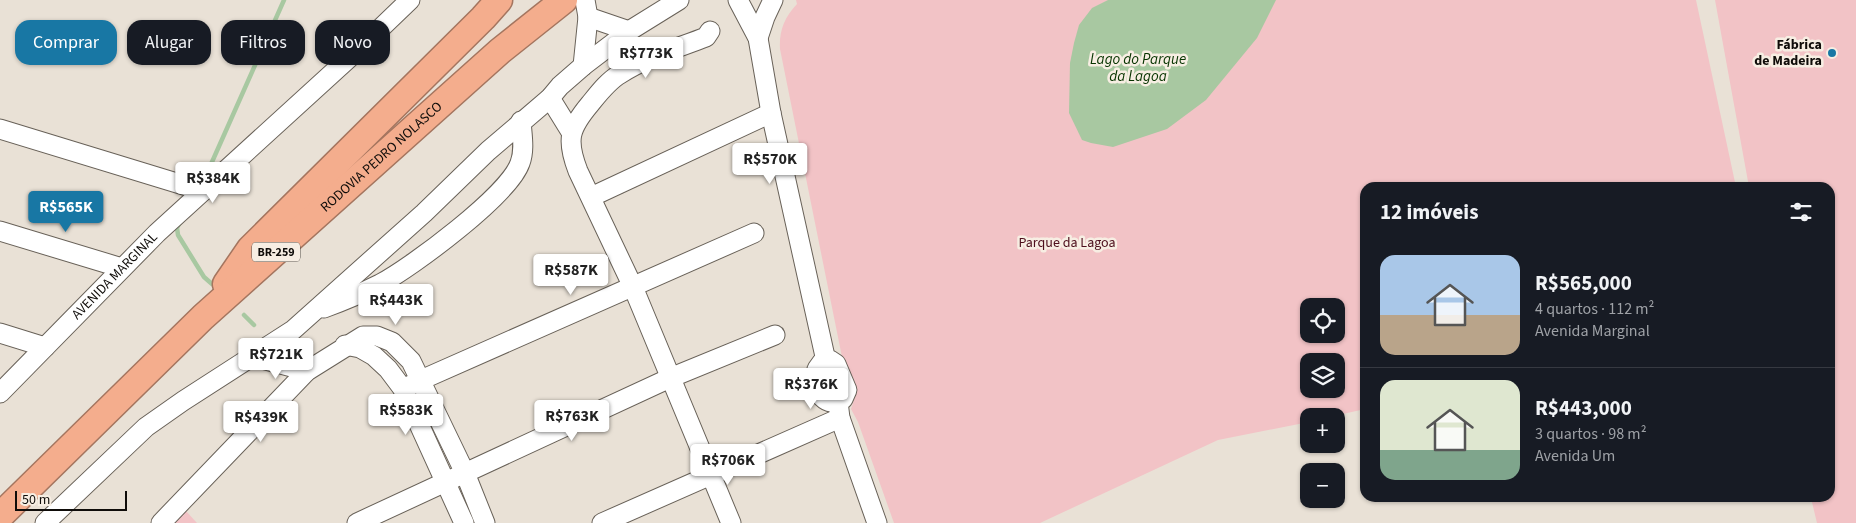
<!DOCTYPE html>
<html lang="pt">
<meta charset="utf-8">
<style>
body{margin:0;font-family:"Source Sans 3",sans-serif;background:#20242c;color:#f1f3f6;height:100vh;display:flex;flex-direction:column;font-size:19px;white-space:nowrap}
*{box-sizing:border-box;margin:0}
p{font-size:16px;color:#9ea1a6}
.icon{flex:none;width:28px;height:28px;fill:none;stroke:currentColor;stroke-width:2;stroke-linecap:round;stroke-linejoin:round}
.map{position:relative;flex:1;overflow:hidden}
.sheet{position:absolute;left:1360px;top:182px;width:475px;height:320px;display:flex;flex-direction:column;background:#171b24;border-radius:15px;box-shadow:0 1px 4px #0004}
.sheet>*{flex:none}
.hud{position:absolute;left:15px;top:20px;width:475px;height:45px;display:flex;gap:10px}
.fabs{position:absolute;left:1300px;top:298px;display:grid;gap:10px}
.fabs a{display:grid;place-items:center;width:45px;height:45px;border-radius:10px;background:#171b24;box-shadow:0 1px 4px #0004;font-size:25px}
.scale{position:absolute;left:15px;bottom:12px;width:112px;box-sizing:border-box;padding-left:5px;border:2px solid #0f0c09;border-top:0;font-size:14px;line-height:18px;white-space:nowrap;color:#0f0c09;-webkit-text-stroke:4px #f7eee3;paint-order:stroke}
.price{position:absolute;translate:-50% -42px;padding:0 11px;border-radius:5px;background:#fff;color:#222;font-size:16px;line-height:32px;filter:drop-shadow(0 1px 2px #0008)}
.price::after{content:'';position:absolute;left:50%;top:30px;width:15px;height:11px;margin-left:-8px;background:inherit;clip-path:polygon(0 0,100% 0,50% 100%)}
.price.active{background:#1877a4;color:#fff}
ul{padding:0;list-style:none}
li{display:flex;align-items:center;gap:15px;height:125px;padding:0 20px}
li+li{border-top:1px solid #363941}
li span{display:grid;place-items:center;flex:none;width:140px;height:100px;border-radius:15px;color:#555}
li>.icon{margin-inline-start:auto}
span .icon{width:60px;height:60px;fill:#fffc;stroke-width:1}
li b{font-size:21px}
h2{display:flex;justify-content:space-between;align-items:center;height:60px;padding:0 20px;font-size:21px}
.chip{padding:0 18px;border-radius:15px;background:#171b24;box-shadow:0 1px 4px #0004;font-size:18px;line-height:45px}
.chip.active{background:#1877a4;color:#fff}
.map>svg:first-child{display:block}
</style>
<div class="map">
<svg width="1856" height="523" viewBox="0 0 1856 523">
<rect width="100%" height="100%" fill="#e9e1d6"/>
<!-- green -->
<g fill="#f2c3c6" fill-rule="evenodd">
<path d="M 796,0 L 1696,0 L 1736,187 L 1365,188 L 1365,409 L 1334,416 L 1309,416 L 1309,422 L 1218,440 L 1040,523 L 894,523 L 858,422 L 851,409 C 858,391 855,376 843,362 L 780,49 C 779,31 784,18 797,4 ZM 1309,306 L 1336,306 L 1336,334 L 1309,334 ZM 1309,361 L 1336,361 L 1336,389 L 1309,389 Z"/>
<polygon points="1715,0 1856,0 1856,523 1817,523 1811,498 1830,498 1830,188 1749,187"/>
<polygon points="186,511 197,523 175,523"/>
</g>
<!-- water -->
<polygon fill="#a8c8a1" points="1108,0 1276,0 1257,38 1206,100 1167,129 1113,147 1091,143 1082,140 1069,113 1070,63 1074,43 1079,25 1092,8"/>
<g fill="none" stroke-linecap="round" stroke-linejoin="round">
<!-- stream -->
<g stroke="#a8c8a1" stroke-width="4.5">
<polyline points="204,180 284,0"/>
<polyline points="180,222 177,228 178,235 204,277 212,284"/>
<polyline points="244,315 254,325"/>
</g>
<!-- minor casing -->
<g stroke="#686158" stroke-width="21">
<g id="minor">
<polyline points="738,0 758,38 771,113 826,361"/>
<polyline points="588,17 629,31"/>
<path d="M 710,31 L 706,37 C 678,48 646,57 620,74 C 608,81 599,93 590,104 C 569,129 566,140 578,171 L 633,287 L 731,523"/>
<polyline points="758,38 765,17 773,0"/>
<polyline points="583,66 588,17 585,0"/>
<polyline points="550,98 571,132"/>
<polyline points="0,129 203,191"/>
<polyline points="591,197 771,113"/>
<polyline points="0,231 122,268"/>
<path d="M 324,308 C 343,301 362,293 380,284 C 412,267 509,195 520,163 C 525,150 522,135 521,121"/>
<polyline points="0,333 45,347"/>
<polyline points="345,345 360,348 374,356 388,369 403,389 464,523"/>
<polyline points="254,357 307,371"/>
<path d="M 830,360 L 836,364 L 847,390 L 843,399 C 835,404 828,403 822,397 L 817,369 L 822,362 Z"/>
<polyline points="403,389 421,380 754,233"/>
<path id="s1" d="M 0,393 L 157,233 L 360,48 L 410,0"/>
<polyline points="838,402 840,418 877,523"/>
<polyline points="45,523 146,427 183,401 293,330 424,213 488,151 550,98 560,86 583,66 629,31 679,0"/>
<polyline points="161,523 307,371 363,336 377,336 392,342 411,361 465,473 485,523"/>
<polyline points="357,523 670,378 775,335"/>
<polyline points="602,523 840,418"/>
</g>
</g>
<!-- highway casing -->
<g stroke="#a4755f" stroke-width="29">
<g id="highway">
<polyline points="226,284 250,249 483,18 499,0"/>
<path id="s2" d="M 0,516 L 203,317 L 500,51 L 564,0"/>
</g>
</g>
<!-- minor -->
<use href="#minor" stroke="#fff" stroke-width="19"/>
<!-- highway -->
<use href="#highway" stroke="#f4ad8d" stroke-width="26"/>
</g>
<!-- markers -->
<circle fill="#1877a4" stroke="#f7eee3" stroke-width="2" cx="1832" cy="53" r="5"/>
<g text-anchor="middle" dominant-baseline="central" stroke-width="5" stroke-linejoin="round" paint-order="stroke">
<!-- shield labels -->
<rect fill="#f7eee3" stroke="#55504a" stroke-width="1" x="252" y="242.5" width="48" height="19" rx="4"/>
<g font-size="12" font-weight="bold" fill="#0f0c09">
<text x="276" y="252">BR-259</text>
</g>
<!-- poi labels -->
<g font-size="14" font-weight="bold" fill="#0f0c09" stroke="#f7eee3" text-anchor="end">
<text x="1822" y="45">Fábrica<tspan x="1822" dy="16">de Madeira</tspan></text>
</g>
<!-- street labels -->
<g font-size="14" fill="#0f0c09" stroke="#f7eee3">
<text stroke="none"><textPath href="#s2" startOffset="524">RODOVIA PEDRO NOLASCO</textPath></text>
<text stroke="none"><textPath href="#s1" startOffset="164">AVENIDA MARGINAL</textPath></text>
</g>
<!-- park labels -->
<g font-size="14" fill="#4d0e1c" stroke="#f7eee3">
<text x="1067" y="243">Parque da Lagoa</text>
</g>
<!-- water labels -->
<g font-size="15" font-style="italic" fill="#073400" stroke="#f7eee3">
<text x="1138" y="59">Lago do Parque<tspan x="1138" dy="17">da Lagoa</tspan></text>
</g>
</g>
</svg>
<div class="fabs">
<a><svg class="icon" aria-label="locate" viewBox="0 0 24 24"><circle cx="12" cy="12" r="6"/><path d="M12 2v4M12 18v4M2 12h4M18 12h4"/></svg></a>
<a><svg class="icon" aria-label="layers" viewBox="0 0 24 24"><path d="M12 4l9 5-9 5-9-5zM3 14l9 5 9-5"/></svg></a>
<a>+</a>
<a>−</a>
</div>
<div class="scale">50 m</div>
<b class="price" style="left:646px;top:79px">R$773K</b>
<b class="price" style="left:770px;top:185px">R$570K</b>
<b class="price" style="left:213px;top:204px">R$384K</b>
<b class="price active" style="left:66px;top:233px">R$565K</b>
<b class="price" style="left:571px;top:296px">R$587K</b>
<b class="price" style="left:396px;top:326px">R$443K</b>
<b class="price" style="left:276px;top:380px">R$721K</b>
<b class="price" style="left:811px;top:410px">R$376K</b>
<b class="price" style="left:406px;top:436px">R$583K</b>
<b class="price" style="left:572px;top:442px">R$763K</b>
<b class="price" style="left:261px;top:443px">R$439K</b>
<b class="price" style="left:728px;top:486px">R$706K</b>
<div class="hud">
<a class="chip active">Comprar</a>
<a class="chip">Alugar</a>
<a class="chip">Filtros</a>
<a class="chip">Novo</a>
</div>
<section class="sheet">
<h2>12 imóveis<svg class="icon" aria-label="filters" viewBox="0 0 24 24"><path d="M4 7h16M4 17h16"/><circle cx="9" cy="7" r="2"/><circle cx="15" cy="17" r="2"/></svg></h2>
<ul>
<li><span style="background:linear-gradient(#a9c7e8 60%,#b9a48a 0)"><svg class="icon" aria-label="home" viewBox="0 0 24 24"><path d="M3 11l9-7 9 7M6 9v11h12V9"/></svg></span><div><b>R$565,000</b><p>4 quartos · 112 m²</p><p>Avenida Marginal</p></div></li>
<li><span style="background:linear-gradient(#dfe7d0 70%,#7fa58c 0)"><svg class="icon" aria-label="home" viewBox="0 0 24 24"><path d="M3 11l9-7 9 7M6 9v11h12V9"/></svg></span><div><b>R$443,000</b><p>3 quartos · 98 m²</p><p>Avenida Um</p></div></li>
</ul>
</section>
</div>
